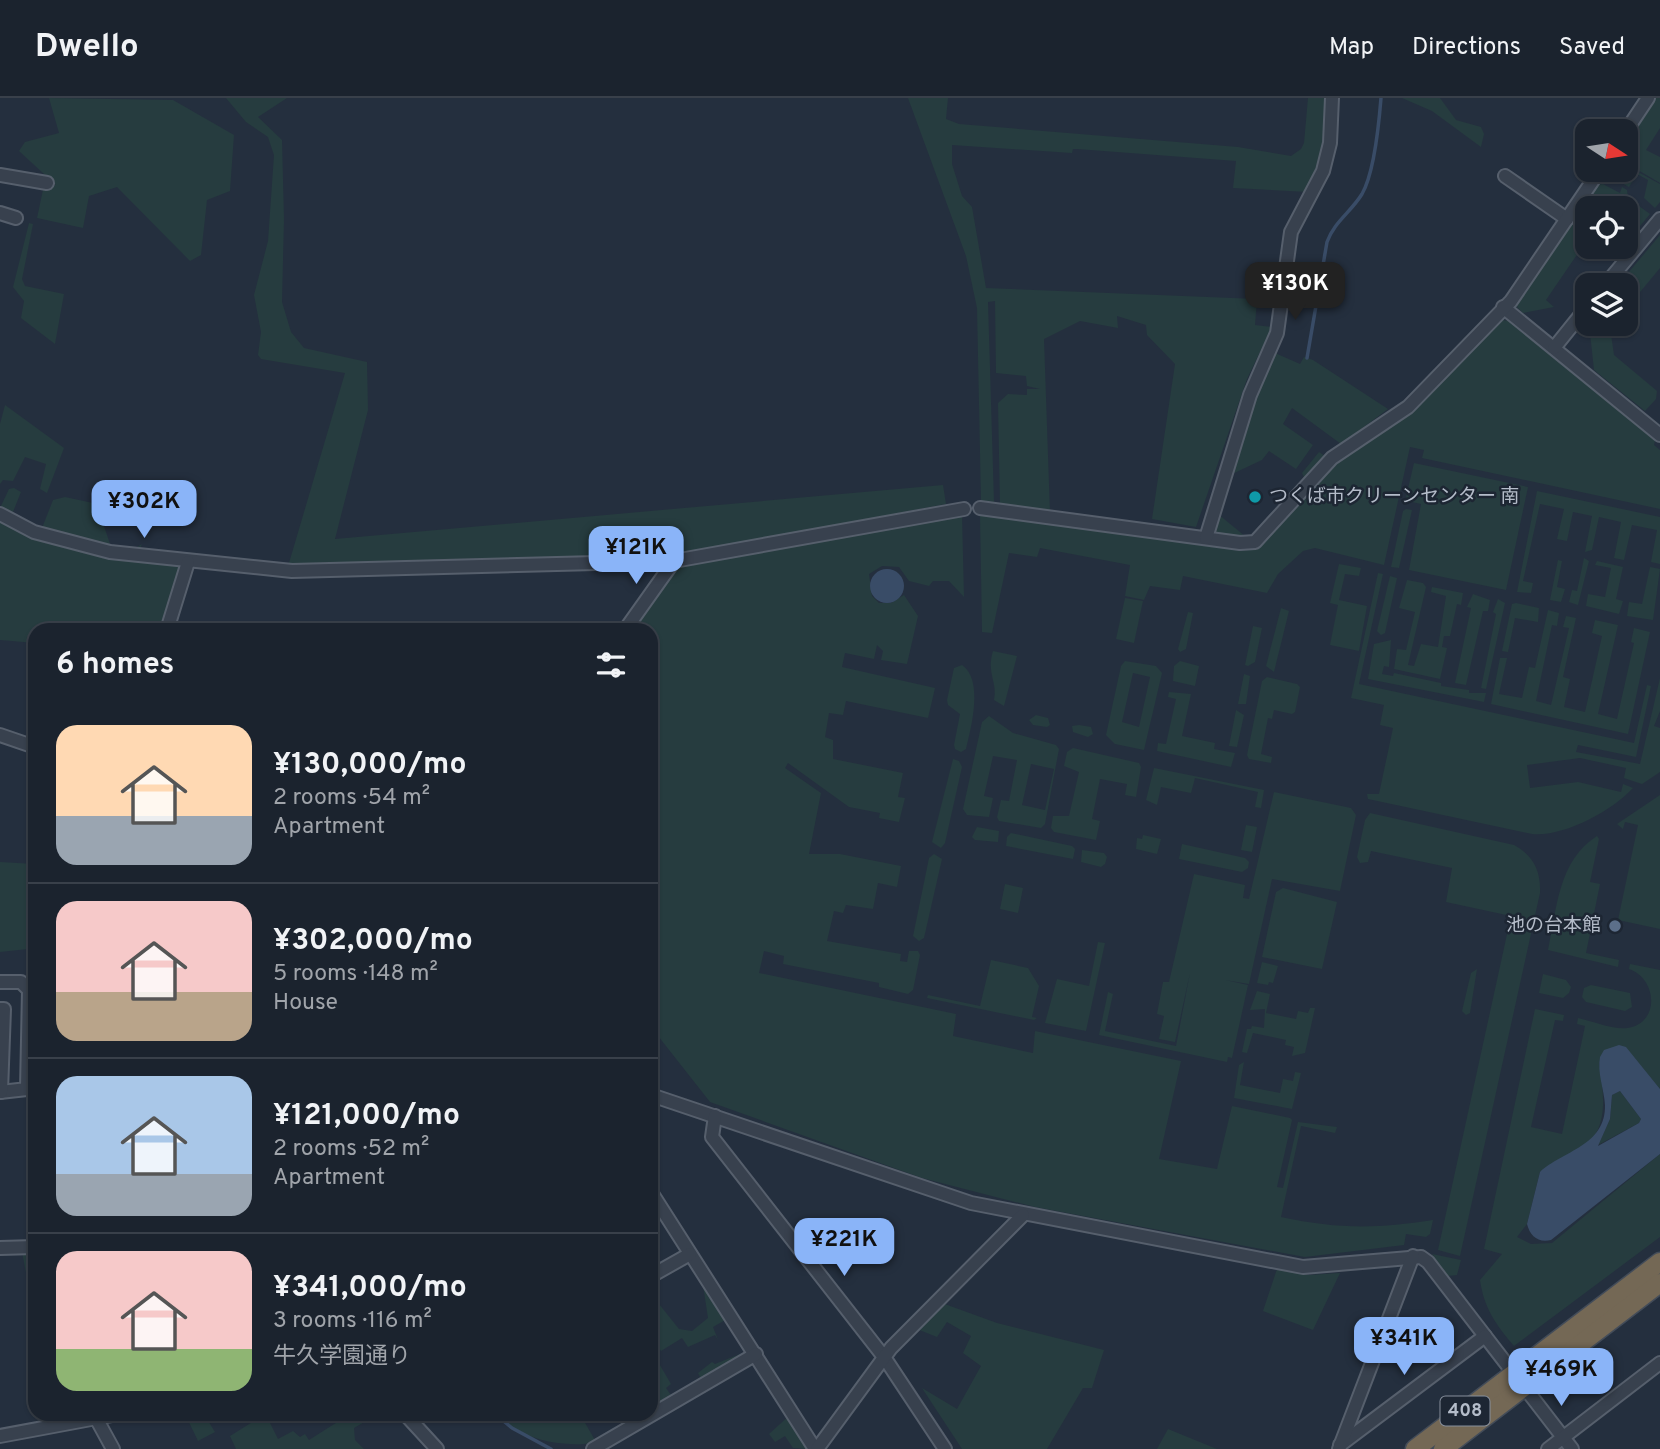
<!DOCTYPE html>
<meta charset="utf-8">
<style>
body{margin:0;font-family:Overpass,"Noto Sans JP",sans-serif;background:#242b36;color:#f1f3f6;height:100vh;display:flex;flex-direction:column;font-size:26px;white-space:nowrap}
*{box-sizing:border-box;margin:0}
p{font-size:23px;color:#a0a4aa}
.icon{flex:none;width:38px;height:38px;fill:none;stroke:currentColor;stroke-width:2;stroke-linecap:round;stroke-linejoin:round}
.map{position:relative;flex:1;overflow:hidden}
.panel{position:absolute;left:28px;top:525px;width:630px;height:798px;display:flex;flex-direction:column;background:#1b232e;border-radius:21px;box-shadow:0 2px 5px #0004,0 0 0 2px #39404a}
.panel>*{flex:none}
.needle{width:46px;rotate:102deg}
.fabs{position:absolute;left:1575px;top:21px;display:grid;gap:14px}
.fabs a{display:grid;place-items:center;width:63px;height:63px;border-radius:14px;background:#1b232e;box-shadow:0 2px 5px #0004,0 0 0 2px #39404a;font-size:35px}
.price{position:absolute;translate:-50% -60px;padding:0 16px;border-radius:14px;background:#8ab4f8;color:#111;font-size:23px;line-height:46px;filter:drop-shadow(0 2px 4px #0008)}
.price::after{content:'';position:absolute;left:50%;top:42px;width:21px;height:16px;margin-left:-10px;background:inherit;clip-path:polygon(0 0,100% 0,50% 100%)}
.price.active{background:#222;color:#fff}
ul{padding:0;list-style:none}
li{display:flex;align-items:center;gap:21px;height:175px;padding:0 28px}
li+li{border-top:2px solid #39404a}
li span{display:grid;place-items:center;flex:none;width:196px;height:140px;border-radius:21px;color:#555}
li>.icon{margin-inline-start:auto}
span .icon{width:84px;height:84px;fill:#fffc;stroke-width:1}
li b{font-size:30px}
h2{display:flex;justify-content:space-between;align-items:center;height:84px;padding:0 28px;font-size:30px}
header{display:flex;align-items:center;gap:42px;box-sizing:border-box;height:98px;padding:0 35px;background:#1b232e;border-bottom:2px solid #39404a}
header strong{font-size:33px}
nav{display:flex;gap:38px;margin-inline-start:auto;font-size:24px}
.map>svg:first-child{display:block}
</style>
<header>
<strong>Dwello</strong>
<nav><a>Map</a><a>Directions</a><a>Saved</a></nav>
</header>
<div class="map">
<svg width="1660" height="1351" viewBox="0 0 1660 1351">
<rect width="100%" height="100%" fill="#242f3e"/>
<!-- green -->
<g fill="#263c3f" fill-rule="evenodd">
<polygon points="49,0 173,2 234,37 230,93 207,102 201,157 190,163 117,89 89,98 83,130 37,120 44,87 56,87 19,53 25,44 59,35"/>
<polygon points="226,0 287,0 258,19 282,42 284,121 282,204 291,234 304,250 367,264 368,312 335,441 943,387 946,406 674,458 291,468 289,465 345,275 261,261 258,257 261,234 254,197 268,143 274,57 268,39 246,24"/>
<path d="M 908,0 L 948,0 L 946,21 L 959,26 L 1238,49 L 1291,58 L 1301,51 L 1304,45 L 1308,0 L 1327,0 C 1327,36 1322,62 1308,94 L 1233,90 L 1236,63 L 1077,51 L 1073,51 L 1072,55 L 952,47 L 952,66 L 962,98 L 972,109 L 986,190 L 1257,201 L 1255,227 L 1272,229 L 1247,281 L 1196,429 L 1152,421 L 1175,266 L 1147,237 L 1146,227 L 1117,218 L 1118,230 L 1080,223 L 1044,241 L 1050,415 L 1000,407 L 998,305 L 1008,296 L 1027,297 L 1027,291 L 1040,291 L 1027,288 L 1026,278 L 996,275 L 995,203 L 988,204 L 994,404 L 981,403 L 977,210 L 966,158 Z"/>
<polygon points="1402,0 1440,0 1456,22 1481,29 1484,36 1481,49 1432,13"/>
<polygon points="1653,0 1660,0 1660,30 1646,52 1660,59 1660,85 1626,65 1626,44"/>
<polygon points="1629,69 1660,86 1660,104 1655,110 1644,100 1648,82 1637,76 1629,89 1620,84"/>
<polygon points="1603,86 1620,95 1622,89 1627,92 1628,100 1650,116 1631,139 1626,136 1626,110 1587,110 1587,142 1546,202 1554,209 1523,215 1515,207 1596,87"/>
<polygon points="29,125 33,126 22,181 25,188 64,196 55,246 21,220 24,203 13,189"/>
<polygon points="1660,137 1660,170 1626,211 1626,187 1618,187"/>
<polygon points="1502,222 1508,223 1655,342 1654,347 1660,352 1660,411 1422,360 1424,352 1410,349 1384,467 1315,450 1303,453 1278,476 1267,495 1183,478 1180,492 1150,488 1144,502 1125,498 1130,467 1040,450 1037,459 1009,455 992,535 982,534 980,417 1241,452 1249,450 1336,363 1426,299"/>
<polygon points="1589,226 1613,226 1610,229 1614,257 1657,293 1656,301 1645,313 1594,272"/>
<polygon points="1275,255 1300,266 1304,259 1313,262 1388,311 1341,346 1292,310 1283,326 1313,347 1296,371 1269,353 1262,362 1230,377 1254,300"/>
<polygon points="5,307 64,350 47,395 40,391 46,366 25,359 13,383 3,382 0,386 0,326"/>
<polygon points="1319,354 1325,358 1305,381 1302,375"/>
<polygon points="1414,365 1528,389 1506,492 1409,472 1421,406 1408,403 1406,399"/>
<polygon points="14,390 21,394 13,414 0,410 9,391"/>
<polygon points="1537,393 1660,419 1660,466 1651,464 1657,432 1632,427 1624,462 1614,460 1621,424 1599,419 1592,452 1585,454 1592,418 1573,414 1567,443 1557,441 1564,411 1540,406 1523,483 1533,485 1531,495 1517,494"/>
<polygon points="65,399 93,405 101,419 110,446 134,451 142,446 139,453 42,430 53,402"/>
<polygon points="1406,411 1412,412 1399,470 1391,469 1403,413"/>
<path d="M 962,416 L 964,499 L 949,483 L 933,483 L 929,488 L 909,483 L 899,469 L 882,468 L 869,476 L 872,498 L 879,505 L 891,505 L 904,497 L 918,518 L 907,566 L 881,562 L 883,553 L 877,547 L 874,561 L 845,555 L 842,569 L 935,590 L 928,620 L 846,603 L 843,617 L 829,615 L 825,639 L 833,642 L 833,661 L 903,675 L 898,699 L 905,700 L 899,724 L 879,720 L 880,715 L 849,709 L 788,665 L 785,670 L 821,695 L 809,756 L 840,756 L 901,768 L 897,789 L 878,785 L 873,811 L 846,807 L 843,815 L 834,813 L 827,843 L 901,856 L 900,863 L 907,864 L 909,853 L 918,853 L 920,857 L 913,892 L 908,896 L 879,889 L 879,885 L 783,866 L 784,858 L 764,853 L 759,875 L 956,916 L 953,938 L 1033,955 L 1035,933 L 1181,963 L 1159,1061 L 1217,1071 L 1232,1008 L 1290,1020 L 1292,1022 L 1277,1089 L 1283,1090 L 1298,1024 L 1337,1029 L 1335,1035 L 1301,1028 L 1281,1119 C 1337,1131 1376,1131 1433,1122 L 1430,1136 L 1426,1139 L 1406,1136 L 1404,1147 L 1305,1159 L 1035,1109 L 922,1080 L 710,1004 L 651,929 L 651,883 L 655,879 L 651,876 L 651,532 L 631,532 L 676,468 Z"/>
<polygon points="1218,416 1246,439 1215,436 1213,432"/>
<path d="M 0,422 C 57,452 117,460 180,467 L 161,532 L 35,532 L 35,545 L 0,542 Z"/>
<polygon points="1584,460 1589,463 1578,507 1569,504 1572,492 1577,493"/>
<polygon points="1558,462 1562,463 1557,489 1565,491 1561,504 1550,502"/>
<polygon points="1597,463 1623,469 1616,501 1623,503 1619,516 1586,508 1588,496 1605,499 1611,470 1595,467"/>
<polygon points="1339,466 1361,470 1359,478 1345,476 1339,502 1367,508 1359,553 1330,547 1338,507 1330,505"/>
<polygon points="1650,469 1660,471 1653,522 1627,518 1629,504 1642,506"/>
<path d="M 1378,475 L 1383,476 L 1359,586 L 1634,645 L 1647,587 L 1651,588 L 1636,659 L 1578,647 L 1576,654 L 1640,666 L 1660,580 L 1660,613 L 1654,628 L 1660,630 L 1660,674 L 1642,686 L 1624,680 L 1626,670 L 1580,660 L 1527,667 L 1530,690 L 1578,684 L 1621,694 L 1623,686 L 1633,690 C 1612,713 1564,739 1532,736 L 1368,701 L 1367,696 L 1379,696 L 1393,630 L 1380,627 L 1384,607 L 1351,600 Z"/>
<polygon points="1390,478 1397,480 1385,535 1381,537 1377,533"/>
<polygon points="1407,482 1423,485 1426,489 1408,567 1414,568 1421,546 1438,549 1446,498 1431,494 1432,489 1463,495 1461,507 1457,506 1450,538 1444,538 1442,549 1447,550 1440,581 1394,571 1397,551 1406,552 1415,514 1399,510"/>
<polygon points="1473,496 1490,502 1488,513 1483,513 1466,587 1455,585 1471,510 1467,509"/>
<polygon points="1125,500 1143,503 1134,545 1116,541"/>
<polygon points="1498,501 1505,505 1486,591 1481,590 1496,516 1493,514"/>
<polygon points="1516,505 1539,510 1538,524 1515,520 1508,554 1502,553 1512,506"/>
<polygon points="1281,510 1289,513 1274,574 1266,568"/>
<polygon points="1548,512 1559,515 1557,528 1552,527 1536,603 1551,607 1569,530 1563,529 1566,518 1576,520 1563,579 1570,581 1564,609 1585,614 1602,538 1592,535 1595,522 1618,527 1598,616 1617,621 1634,545 1631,544 1634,530 1650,534 1628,636 1491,606 1500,560 1507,560 1499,596 1522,600 1529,569 1535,570"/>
<polygon points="1188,514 1193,515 1186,551 1180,554 1178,551"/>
<polygon points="1253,528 1262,530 1255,564 1248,568 1245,567"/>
<polygon points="1391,542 1389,569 1384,568 1382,576 1393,578 1394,575 1441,585 1441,588 1469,592 1469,595 1486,595 1484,604 1368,581 1374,546"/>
<path d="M 993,553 L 1017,558 L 1004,608 L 994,602 C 998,584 986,575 993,553 Z"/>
<path d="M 1125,563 L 1156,568 L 1162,575 L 1144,652 L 1115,646 L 1106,637 L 1121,568 ZM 1133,575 L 1150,579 L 1139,629 L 1122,624 Z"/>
<polygon points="1180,563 1199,568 1195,588 1173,583 1174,568"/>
<path d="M 962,567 C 984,582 971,630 966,651 L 961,654 L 955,651 L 954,647 L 960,616 L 948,607 L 947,602 L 954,570 Z"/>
<polygon points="1244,576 1250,578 1246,606 1238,606"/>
<polygon points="1267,579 1297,586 1300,589 1295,614 1292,616 1274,612 1272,621 1268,620 1261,656 1272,659 1271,665 1249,661 1247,657 1262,583"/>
<polygon points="1169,594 1191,596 1182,638 1215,645 1214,651 1235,655 1231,669 1157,653 1158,645 1166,646 1176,601 1168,599"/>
<polygon points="1236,612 1244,617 1237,649 1229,648"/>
<polygon points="1036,617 1048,620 1050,627 1047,629 1033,627 1029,622"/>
<path d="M 989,618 L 1013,635 L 1056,647 L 1059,651 L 1045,726 L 1041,730 L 999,723 L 997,719 L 1001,702 L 1009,703 L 1017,662 L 993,658 L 984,698 L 993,700 L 989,719 L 967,717 L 963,711 L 982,624 ZM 1031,666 L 1054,671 L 1045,712 L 1022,707 Z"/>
<polygon points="1079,627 1091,629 1093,636 1088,639 1073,634 1072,628"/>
<polygon points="1073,650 1139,665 1141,669 1136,699 1125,697 1127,686 1100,681 1092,721 1100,723 1096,742 1054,734 1051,730 1053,718 1069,718 1079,674 1064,668 1067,654"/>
<polygon points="953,661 959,663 962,669 945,745 941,750 932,744"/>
<polygon points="1154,670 1264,692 1261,710 1255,709 1258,694 1195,680 1191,695 1161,689 1157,707 1146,702"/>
<polygon points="1274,694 1351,710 1356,717 1340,793 1272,781 1249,886 1225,882 1248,887 1232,960 1228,959 1227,964 1099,937 1108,894 1113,896 1105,933 1176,948 1190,875 1175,944 1159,941 1164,918 1157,916 1163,884 1169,884 1194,776 1245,787 1243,800 1249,801"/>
<polygon points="1660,697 1660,831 1618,822 1638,727 1625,724 1623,731 1617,726"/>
<path d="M 1370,715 L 1514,747 C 1534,758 1541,774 1540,795 L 1460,1158 L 1438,1152 L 1511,818 L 1446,804 L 1452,770 L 1371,753 L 1368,764 L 1360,765 L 1357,759 L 1365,722 Z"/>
<polygon points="1246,727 1257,729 1252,754 1241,752"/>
<polygon points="977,729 999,733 998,744 975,742 972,739"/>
<polygon points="1011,735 1072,748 1075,751 1073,761 1006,748 1007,739"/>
<polygon points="1143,737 1161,741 1157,756 1136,751 1137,740 1142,741"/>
<path d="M 1597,738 L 1599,741 L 1590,784 L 1600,786 L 1586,855 L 1619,862 L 1618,869 L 1548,852 C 1557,810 1558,763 1597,738 Z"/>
<polygon points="1182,746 1245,760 1249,764 1248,770 1242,774 1179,761"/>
<polygon points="1082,752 1104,755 1107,759 1105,766 1101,769 1081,764"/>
<polygon points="934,756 942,761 924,840 919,843 913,838 929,760"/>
<polygon points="0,764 35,766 35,860 28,860 28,851 0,854"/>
<polygon points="1005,786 1023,790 1018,815 1000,811"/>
<polygon points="1283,790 1337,804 1322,871 1262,859 1276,794"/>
<polygon points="1098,844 1105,845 1086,933 1045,925 1057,881 1089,888"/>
<polygon points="991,862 1028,870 1039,888 1032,919 1037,920 1034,922 927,900 928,897 980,908"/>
<polygon points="1262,864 1278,868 1273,885 1269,884 1268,887 1257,885"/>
<path d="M 1630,866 L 1660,872 L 1660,991 L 1626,950 L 1599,965 C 1604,998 1611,1036 1575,1055 C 1563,1061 1552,1066 1540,1074 L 1527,1126 L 1517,1139 L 1531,1146 L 1552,1145 L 1660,1056 L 1660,1139 L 1514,1248 C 1496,1227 1484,1210 1480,1182 L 1502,1156 L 1484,1151 L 1535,911 L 1564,917 L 1563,923 L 1555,922 L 1531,1029 L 1562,1036 L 1585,928 L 1577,926 L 1578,920 C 1593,923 1617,934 1632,929 C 1660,921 1656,880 1629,871 Z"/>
<polygon points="1477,871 1470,915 1466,917 1462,913 1471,875"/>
<polygon points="1543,876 1566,882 1571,889 1569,895 1563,900 1539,895"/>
<polygon points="1591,887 1630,895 1632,909 1625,913 1586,904 1582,899 1584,890"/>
<polygon points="1257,893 1270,896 1266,915 1296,921 1298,913 1308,915 1310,910 1315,910 1305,955 1292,958 1294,949 1285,947 1286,942 1253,935 1247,955 1242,954 1247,931 1251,931 1252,928 1264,930 1265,911 1250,912"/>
<polygon points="1244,964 1240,987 1280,995 1283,981 1293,983 1295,974 1301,975 1292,1011 1234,1000 1239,967"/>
<polygon points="1620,993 1641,1021 1639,1025 1598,1047 1610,1021 1612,997"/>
<polygon points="22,1154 35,1154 35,1222"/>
<polygon points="1432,1156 1461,1162 1457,1177 1447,1178"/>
<polygon points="1277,1171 1310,1177 1340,1175 1313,1232 1263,1213"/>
<polygon points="703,1187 708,1187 750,1255 703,1284 698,1275 712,1264 715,1266 745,1254 727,1221 713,1229 718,1242 715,1237 688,1249 682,1240 661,1253 651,1238 651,1196 679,1231 692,1233 708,1220"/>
<polygon points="942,1205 997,1225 1104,1252 1092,1290 1083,1290 1047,1351 962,1351 922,1290 957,1311 981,1268 963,1255 971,1238 947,1224 937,1239 917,1231"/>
<polygon points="654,1257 671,1286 666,1290 673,1300 651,1313 651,1259"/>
<polygon points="185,1316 204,1316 215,1334 198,1343"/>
<polygon points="250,1316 283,1316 269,1323 278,1341 293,1333 300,1339 305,1336 309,1342 350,1316 378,1316 354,1330 355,1342 364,1351 236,1351 230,1338 254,1323"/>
<path d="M 497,1316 L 580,1316 L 596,1344 C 568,1351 516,1342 497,1316 Z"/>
<polygon points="790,1317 810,1351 793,1350 785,1338 775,1344 769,1336"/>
<polygon points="1168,1331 1217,1351 1157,1351"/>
</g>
<!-- water -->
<g fill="#394c67" fill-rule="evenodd">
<circle cx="887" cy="488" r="17"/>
<path d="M 1619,947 L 1626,949 L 1660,991 L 1660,1056 L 1551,1142 C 1538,1145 1530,1138 1527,1126 L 1540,1074 C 1562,1053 1606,1048 1605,1007 C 1604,991 1597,975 1600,959 L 1604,952 ZM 1620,993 L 1641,1021 L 1639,1025 L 1598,1048 L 1610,1021 L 1612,997 Z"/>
</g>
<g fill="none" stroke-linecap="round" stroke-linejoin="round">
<!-- stream -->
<g stroke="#394c67" stroke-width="3.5">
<path d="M 1307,260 L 1327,144 C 1334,124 1351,114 1362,96 C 1374,75 1379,25 1381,0"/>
<polyline points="495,1316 512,1330 551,1351"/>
</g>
<!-- minor casing -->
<g stroke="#565f6c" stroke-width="16">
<g id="minor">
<polyline points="1626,33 1648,0"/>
<polyline points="0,77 47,85"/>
<polyline points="1505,78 1567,121"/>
<polyline points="0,115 16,120"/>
<polyline points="1605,187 1660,121"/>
<polyline points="1503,209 1660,337"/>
<polyline points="1554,250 1587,209"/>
<polyline points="980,410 1240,445 1255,444 1332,360 1408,309 1511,203 1600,72"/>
<polyline points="0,416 34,434 110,454 292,473 674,463 964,411"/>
<polyline points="1206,440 1250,297 1277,235 1291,134 1323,73 1330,45 1332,0"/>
<polyline points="167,532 188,464"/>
<polyline points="625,532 674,463"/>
<polyline points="0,637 35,649"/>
<polyline points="0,884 21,884 29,892 27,991 0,994"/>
<polyline points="0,911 4,911 1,994"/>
<polyline points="651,997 971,1105 1303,1169 1421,1159 1428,1164 1572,1351"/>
<polyline points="715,1018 712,1039 884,1259 945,1351"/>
<polyline points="651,1094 815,1351"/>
<polyline points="0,1150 35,1149"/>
<polyline points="651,1178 690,1156"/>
<polyline points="405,1316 437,1351"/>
<polyline points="96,1320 113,1351"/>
<polyline points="0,1338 118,1316"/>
<polyline points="1340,1347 1485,1238"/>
<polyline points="593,1351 756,1256"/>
<polyline points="817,1351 891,1250 1023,1117"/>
<polyline points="1339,1351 1413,1158"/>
<polyline points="1548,1351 1660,1265"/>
</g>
</g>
<!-- highway casing -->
<g stroke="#434c59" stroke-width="21">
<g id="highway">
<polyline points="1415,1351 1660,1164"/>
<polyline points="1443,1351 1660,1185"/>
</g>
</g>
<!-- minor -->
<use href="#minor" stroke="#38414e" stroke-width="12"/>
<!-- highway -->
<use href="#highway" stroke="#746855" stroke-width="18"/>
</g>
<!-- markers -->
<circle fill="#0f9aa8" stroke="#1d2633" stroke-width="2.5" cx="1255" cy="399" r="7"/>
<circle fill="#5c6f8a" stroke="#1d2633" stroke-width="2.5" cx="1615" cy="828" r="7"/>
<g text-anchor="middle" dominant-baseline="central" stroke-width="5" stroke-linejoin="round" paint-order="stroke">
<!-- shield labels -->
<rect fill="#1d2633" stroke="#878f9c" stroke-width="2" x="1440.5" y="1298.5" width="49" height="29" rx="5"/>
<g font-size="18" font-weight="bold" fill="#b4bcc9">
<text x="1465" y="1313">408</text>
</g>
<!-- poi labels -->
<g font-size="19" fill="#b4bcc9" stroke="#1d2633" text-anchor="start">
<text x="1269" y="399">つくば市クリーンセンター 南</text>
<text x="1601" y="828" text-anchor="end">池の台本館</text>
</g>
</g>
</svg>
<div class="fabs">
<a><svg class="needle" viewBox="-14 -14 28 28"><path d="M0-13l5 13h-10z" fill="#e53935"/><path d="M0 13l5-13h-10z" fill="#a0a4aa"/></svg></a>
<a><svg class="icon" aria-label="locate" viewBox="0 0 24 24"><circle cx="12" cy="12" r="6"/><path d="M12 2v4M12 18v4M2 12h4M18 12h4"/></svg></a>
<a><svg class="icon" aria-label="layers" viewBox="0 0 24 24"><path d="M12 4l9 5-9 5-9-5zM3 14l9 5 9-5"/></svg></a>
</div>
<b class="price active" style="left:1295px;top:224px">¥130K</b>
<b class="price" style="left:144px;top:442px">¥302K</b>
<b class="price" style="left:636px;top:488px">¥121K</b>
<b class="price" style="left:844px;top:1180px">¥221K</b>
<b class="price" style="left:1404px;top:1279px">¥341K</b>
<b class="price" style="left:1561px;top:1310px">¥469K</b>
<section class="panel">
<h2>6 homes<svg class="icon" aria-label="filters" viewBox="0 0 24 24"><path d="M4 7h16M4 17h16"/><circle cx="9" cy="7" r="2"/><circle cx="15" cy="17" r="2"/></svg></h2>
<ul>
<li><span style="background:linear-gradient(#ffd9b3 65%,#9aa5b1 0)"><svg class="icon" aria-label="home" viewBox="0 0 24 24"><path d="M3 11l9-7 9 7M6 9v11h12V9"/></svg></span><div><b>¥130,000/mo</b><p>2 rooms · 54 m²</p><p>Apartment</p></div></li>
<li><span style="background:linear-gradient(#f6c9c9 65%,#b9a48a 0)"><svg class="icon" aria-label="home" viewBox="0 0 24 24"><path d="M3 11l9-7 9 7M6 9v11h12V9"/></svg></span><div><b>¥302,000/mo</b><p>5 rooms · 148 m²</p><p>House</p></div></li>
<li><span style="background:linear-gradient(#a9c7e8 70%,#9aa5b1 0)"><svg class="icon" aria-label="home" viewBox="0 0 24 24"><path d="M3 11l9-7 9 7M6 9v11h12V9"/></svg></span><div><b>¥121,000/mo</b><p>2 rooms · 52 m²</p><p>Apartment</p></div></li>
<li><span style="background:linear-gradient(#f6c9c9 70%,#8fb573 0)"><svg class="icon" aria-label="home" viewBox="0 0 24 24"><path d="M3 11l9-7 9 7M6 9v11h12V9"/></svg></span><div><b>¥341,000/mo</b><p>3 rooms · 116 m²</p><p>牛久学園通り</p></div></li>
</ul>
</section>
</div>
